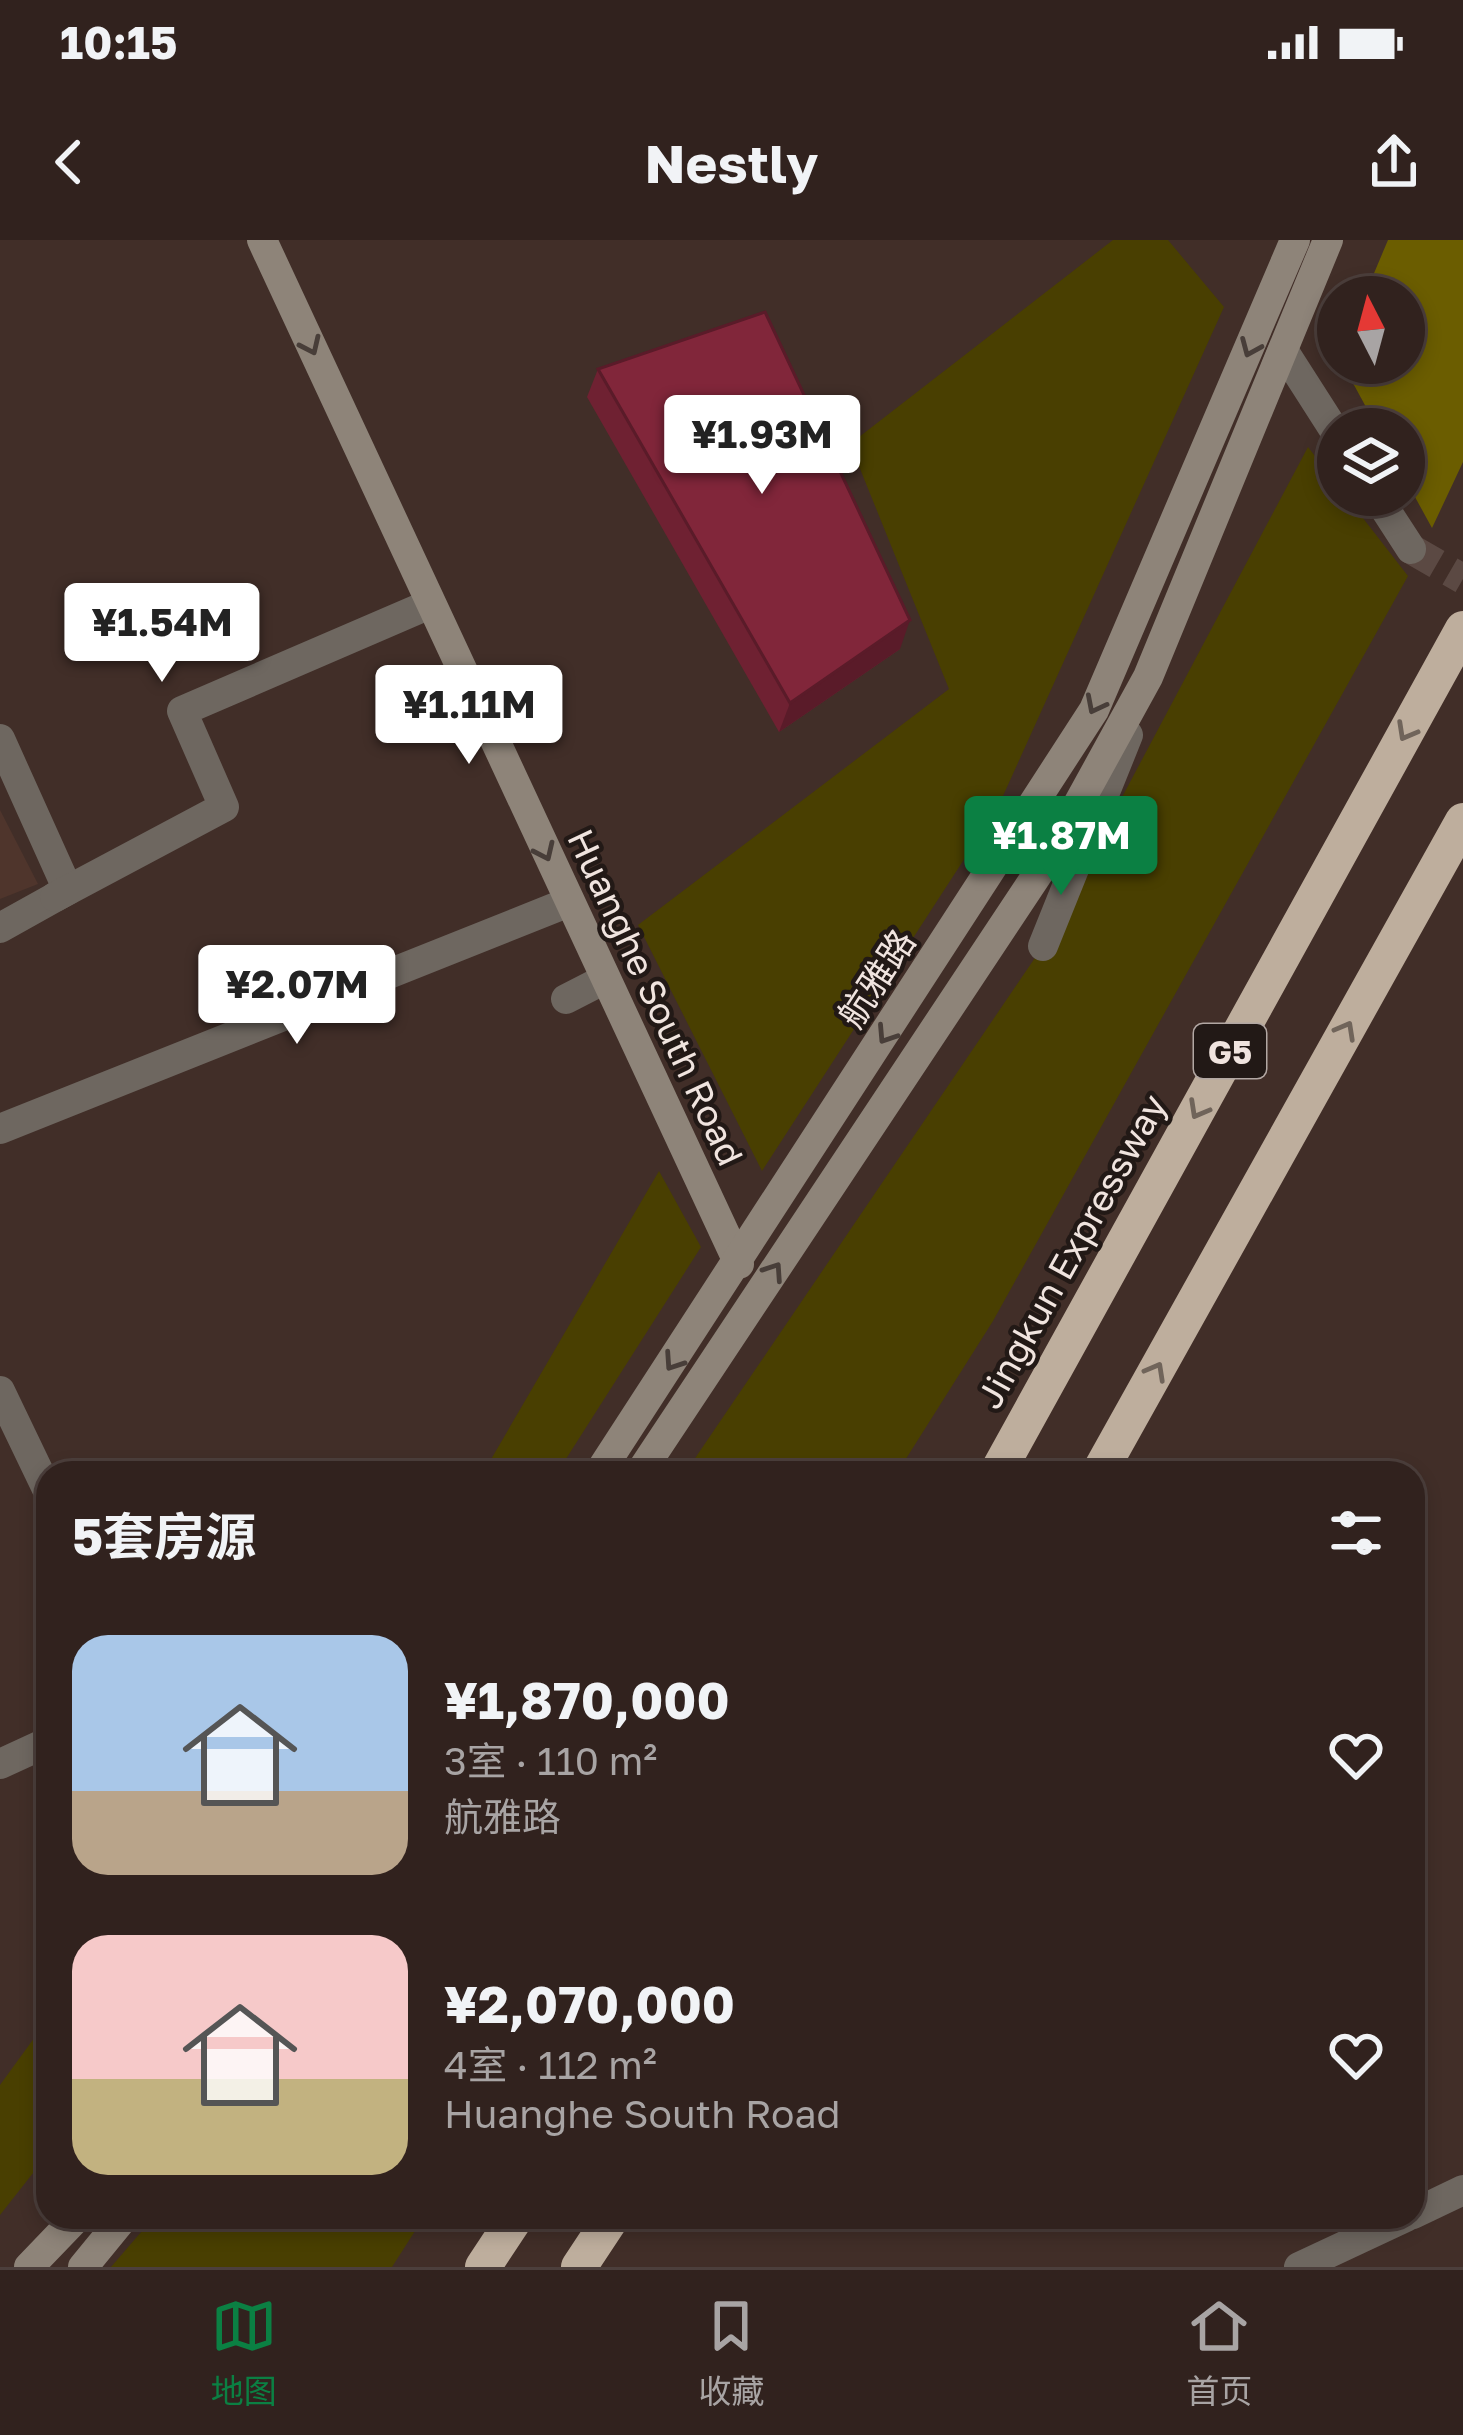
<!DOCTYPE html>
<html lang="zh">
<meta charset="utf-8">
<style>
body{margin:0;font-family:"Golos Text","Noto Sans SC",sans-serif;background:#3d2f2b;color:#f1f3f6;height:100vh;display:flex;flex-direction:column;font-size:45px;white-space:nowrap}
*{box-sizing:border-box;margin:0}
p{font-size:39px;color:#a8a4a4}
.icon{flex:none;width:66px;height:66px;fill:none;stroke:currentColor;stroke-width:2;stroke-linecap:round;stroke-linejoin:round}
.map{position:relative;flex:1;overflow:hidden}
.panel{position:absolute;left:36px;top:1221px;width:1389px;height:768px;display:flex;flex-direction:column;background:#31221e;border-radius:36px;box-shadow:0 6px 18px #0003,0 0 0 3px #4c3f3c}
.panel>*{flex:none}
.needle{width:78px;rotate:354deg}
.buttons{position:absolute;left:1317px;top:36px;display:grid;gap:24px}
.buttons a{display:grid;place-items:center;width:108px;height:108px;border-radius:50%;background:#31221e;box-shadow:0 6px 18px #0003,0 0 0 3px #4c3f3c;font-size:60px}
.price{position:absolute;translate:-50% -102px;padding:0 27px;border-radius:12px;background:#fff;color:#222;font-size:39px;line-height:78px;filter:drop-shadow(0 3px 6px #0008)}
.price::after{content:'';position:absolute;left:50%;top:72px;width:36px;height:27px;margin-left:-18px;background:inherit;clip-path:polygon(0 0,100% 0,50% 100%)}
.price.selected{background:#0b8043;color:#fff}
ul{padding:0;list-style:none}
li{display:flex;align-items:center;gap:36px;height:300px;padding:0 36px}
li span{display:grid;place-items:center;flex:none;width:336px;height:240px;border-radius:36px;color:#555}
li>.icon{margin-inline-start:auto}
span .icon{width:144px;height:144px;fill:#fffc;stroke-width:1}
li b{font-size:51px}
h2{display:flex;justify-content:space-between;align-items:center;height:144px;padding:0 36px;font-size:51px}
.status{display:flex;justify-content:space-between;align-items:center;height:84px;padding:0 60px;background:#31221e;direction:ltr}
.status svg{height:33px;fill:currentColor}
header{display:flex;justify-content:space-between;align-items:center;height:156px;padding:0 36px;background:#31221e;font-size:54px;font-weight:700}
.dock{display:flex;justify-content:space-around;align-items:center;height:168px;border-top:3px solid #4c3f3c;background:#31221e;font-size:33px;color:#a8a4a4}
.dock a{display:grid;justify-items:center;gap:6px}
.dock .selected{color:#0b8043}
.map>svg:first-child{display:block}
</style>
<div class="status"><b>10:15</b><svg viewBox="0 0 49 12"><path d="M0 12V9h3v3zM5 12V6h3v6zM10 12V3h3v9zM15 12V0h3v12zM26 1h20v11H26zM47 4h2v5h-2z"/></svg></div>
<header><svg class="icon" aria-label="back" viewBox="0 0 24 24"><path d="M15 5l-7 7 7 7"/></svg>Nestly<svg class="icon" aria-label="share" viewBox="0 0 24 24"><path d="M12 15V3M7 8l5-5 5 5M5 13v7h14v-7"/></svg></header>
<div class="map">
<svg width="1463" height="2027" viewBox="0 0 1463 2027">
<rect width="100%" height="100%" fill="#412e28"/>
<!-- built -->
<polygon fill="#4f352c" points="0,570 38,644 0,659"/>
<!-- green -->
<g fill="#493f01">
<polygon points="1113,0 1168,0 1224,67 998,567 762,931 638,685 949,449 850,204"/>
<polygon points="1308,207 1338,246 1338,255 1345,255 1408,336 993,1081 897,1233 685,1233 1043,706"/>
<polygon points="659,931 701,1007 557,1233 483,1233"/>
<polygon points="48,1779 48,1914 0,1975 0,1845"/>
<polygon points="154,1977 424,1977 392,2027 111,2027"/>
</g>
<!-- forest -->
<polygon fill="#6b5d00" points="1388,0 1463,0 1463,222 1432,288 1404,237 1404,189 1378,189 1342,123 1404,123 1404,57 1364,57"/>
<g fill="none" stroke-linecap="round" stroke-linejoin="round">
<!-- street-tunnel -->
<polyline stroke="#5b4943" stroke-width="30" stroke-dasharray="30 15" stroke-linecap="butt" points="1411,309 1463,339"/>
<!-- street -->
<g stroke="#6e6760" stroke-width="30">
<polyline points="1276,127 1283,110 1338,196"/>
<polyline points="1376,255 1411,309"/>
<polyline points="0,499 68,650 0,688"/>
<polyline points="55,657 224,567 182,471 430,364"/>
<polyline points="1043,706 1128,495"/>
<polyline points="566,759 605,739"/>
<polyline points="0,889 569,662"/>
<polyline points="0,1151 48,1251"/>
<polyline points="0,1524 48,1502"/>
<polyline points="1413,1974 1463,1950"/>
<polyline points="1299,2027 1406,1977"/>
</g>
<!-- secondary -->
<g stroke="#8e8479" stroke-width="30">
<polyline points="262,0 739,1024"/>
<polyline points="599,1233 1094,470 1295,0"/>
<polyline points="640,1233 1049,617 1148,437 1328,0"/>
<polyline points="29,2027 77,1977"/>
<polyline points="83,2027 124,1977"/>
</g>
<!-- highway -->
<g stroke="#beae9d" stroke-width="36">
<polyline points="997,1233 1463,389"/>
<polyline points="1099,1233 1463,581"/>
<polyline points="483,2027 516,1977"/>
<polyline points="579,2027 612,1977"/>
</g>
</g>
<!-- wall -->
<polygon fill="#6f2132" points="598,129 900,409 779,492 587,157"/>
<!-- shaded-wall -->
<polygon fill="#5a1b29" points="910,380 900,409 779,492 790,463"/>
<!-- building -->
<polygon fill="#81263a" stroke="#5a1b29" stroke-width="3" points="765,72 910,380 790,463 598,129"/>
<!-- one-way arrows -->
<defs><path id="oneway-chevron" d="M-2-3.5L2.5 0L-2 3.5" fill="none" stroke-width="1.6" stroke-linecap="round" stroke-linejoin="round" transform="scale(3)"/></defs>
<g stroke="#483e39">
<use href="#oneway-chevron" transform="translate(311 106) rotate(65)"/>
<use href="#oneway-chevron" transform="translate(1250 108) rotate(113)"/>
<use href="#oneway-chevron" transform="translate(1095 465) rotate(117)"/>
<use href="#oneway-chevron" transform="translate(545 612) rotate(65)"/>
<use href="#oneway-chevron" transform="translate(886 795) rotate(123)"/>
<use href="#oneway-chevron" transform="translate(774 1031) rotate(-56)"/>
<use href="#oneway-chevron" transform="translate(673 1122) rotate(124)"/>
</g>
<g stroke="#70645a">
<use href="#oneway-chevron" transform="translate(1406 492) rotate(119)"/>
<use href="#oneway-chevron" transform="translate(1346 790) rotate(-61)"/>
<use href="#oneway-chevron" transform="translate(1198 870) rotate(119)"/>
<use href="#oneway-chevron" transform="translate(1156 1131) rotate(-61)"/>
</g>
<g text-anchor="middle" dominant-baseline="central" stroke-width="9" stroke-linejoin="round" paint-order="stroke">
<!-- shield labels -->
<rect fill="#221916" stroke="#b2a7a3" stroke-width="3" x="1194" y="784" width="72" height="54" rx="9"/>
<g font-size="33" font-weight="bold" fill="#f0e4df">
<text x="1230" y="811">G5</text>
</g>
<!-- street labels -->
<g font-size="36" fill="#f0e4df" stroke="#221916">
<text transform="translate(876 738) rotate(-57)">航雅路</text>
<text transform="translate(656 757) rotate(65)">Huanghe South Road</text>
<text transform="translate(1071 1011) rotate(-61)">Jingkun Expressway</text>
</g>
</g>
</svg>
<div class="buttons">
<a><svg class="needle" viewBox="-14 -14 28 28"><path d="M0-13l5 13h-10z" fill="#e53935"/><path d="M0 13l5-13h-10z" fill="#a8a4a4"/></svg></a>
<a><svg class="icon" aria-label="layers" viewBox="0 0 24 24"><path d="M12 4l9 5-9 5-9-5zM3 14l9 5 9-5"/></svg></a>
</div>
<b class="price" style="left:762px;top:257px">¥1.93M</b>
<b class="price" style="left:162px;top:445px">¥1.54M</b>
<b class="price" style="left:469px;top:527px">¥1.11M</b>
<b class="price selected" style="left:1061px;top:658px">¥1.87M</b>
<b class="price" style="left:297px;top:807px">¥2.07M</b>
<section class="panel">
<h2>5套房源<svg class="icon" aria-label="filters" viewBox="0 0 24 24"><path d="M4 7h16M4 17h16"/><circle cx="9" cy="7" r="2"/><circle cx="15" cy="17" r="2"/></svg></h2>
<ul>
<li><span style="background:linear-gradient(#a9c7e8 65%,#b9a48a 0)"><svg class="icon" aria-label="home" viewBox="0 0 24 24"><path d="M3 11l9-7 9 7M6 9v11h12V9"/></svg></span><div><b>¥1,870,000</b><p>3室 · 110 m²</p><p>航雅路</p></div><svg class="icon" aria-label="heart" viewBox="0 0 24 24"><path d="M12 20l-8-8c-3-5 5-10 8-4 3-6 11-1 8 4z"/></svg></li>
<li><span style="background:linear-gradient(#f6c9c9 60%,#c2b280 0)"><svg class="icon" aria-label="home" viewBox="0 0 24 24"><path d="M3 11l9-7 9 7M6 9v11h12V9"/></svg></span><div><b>¥2,070,000</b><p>4室 · 112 m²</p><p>Huanghe South Road</p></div><svg class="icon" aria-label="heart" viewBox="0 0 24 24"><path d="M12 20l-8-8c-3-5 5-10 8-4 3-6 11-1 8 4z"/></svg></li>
</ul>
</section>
</div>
<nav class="dock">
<a class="selected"><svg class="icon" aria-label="map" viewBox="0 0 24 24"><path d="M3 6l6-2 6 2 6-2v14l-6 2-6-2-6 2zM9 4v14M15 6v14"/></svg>地图</a>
<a><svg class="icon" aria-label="saved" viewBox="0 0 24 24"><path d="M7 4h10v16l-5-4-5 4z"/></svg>收藏</a>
<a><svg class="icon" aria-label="home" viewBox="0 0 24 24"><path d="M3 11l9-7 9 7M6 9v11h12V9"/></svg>首页</a>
</nav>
